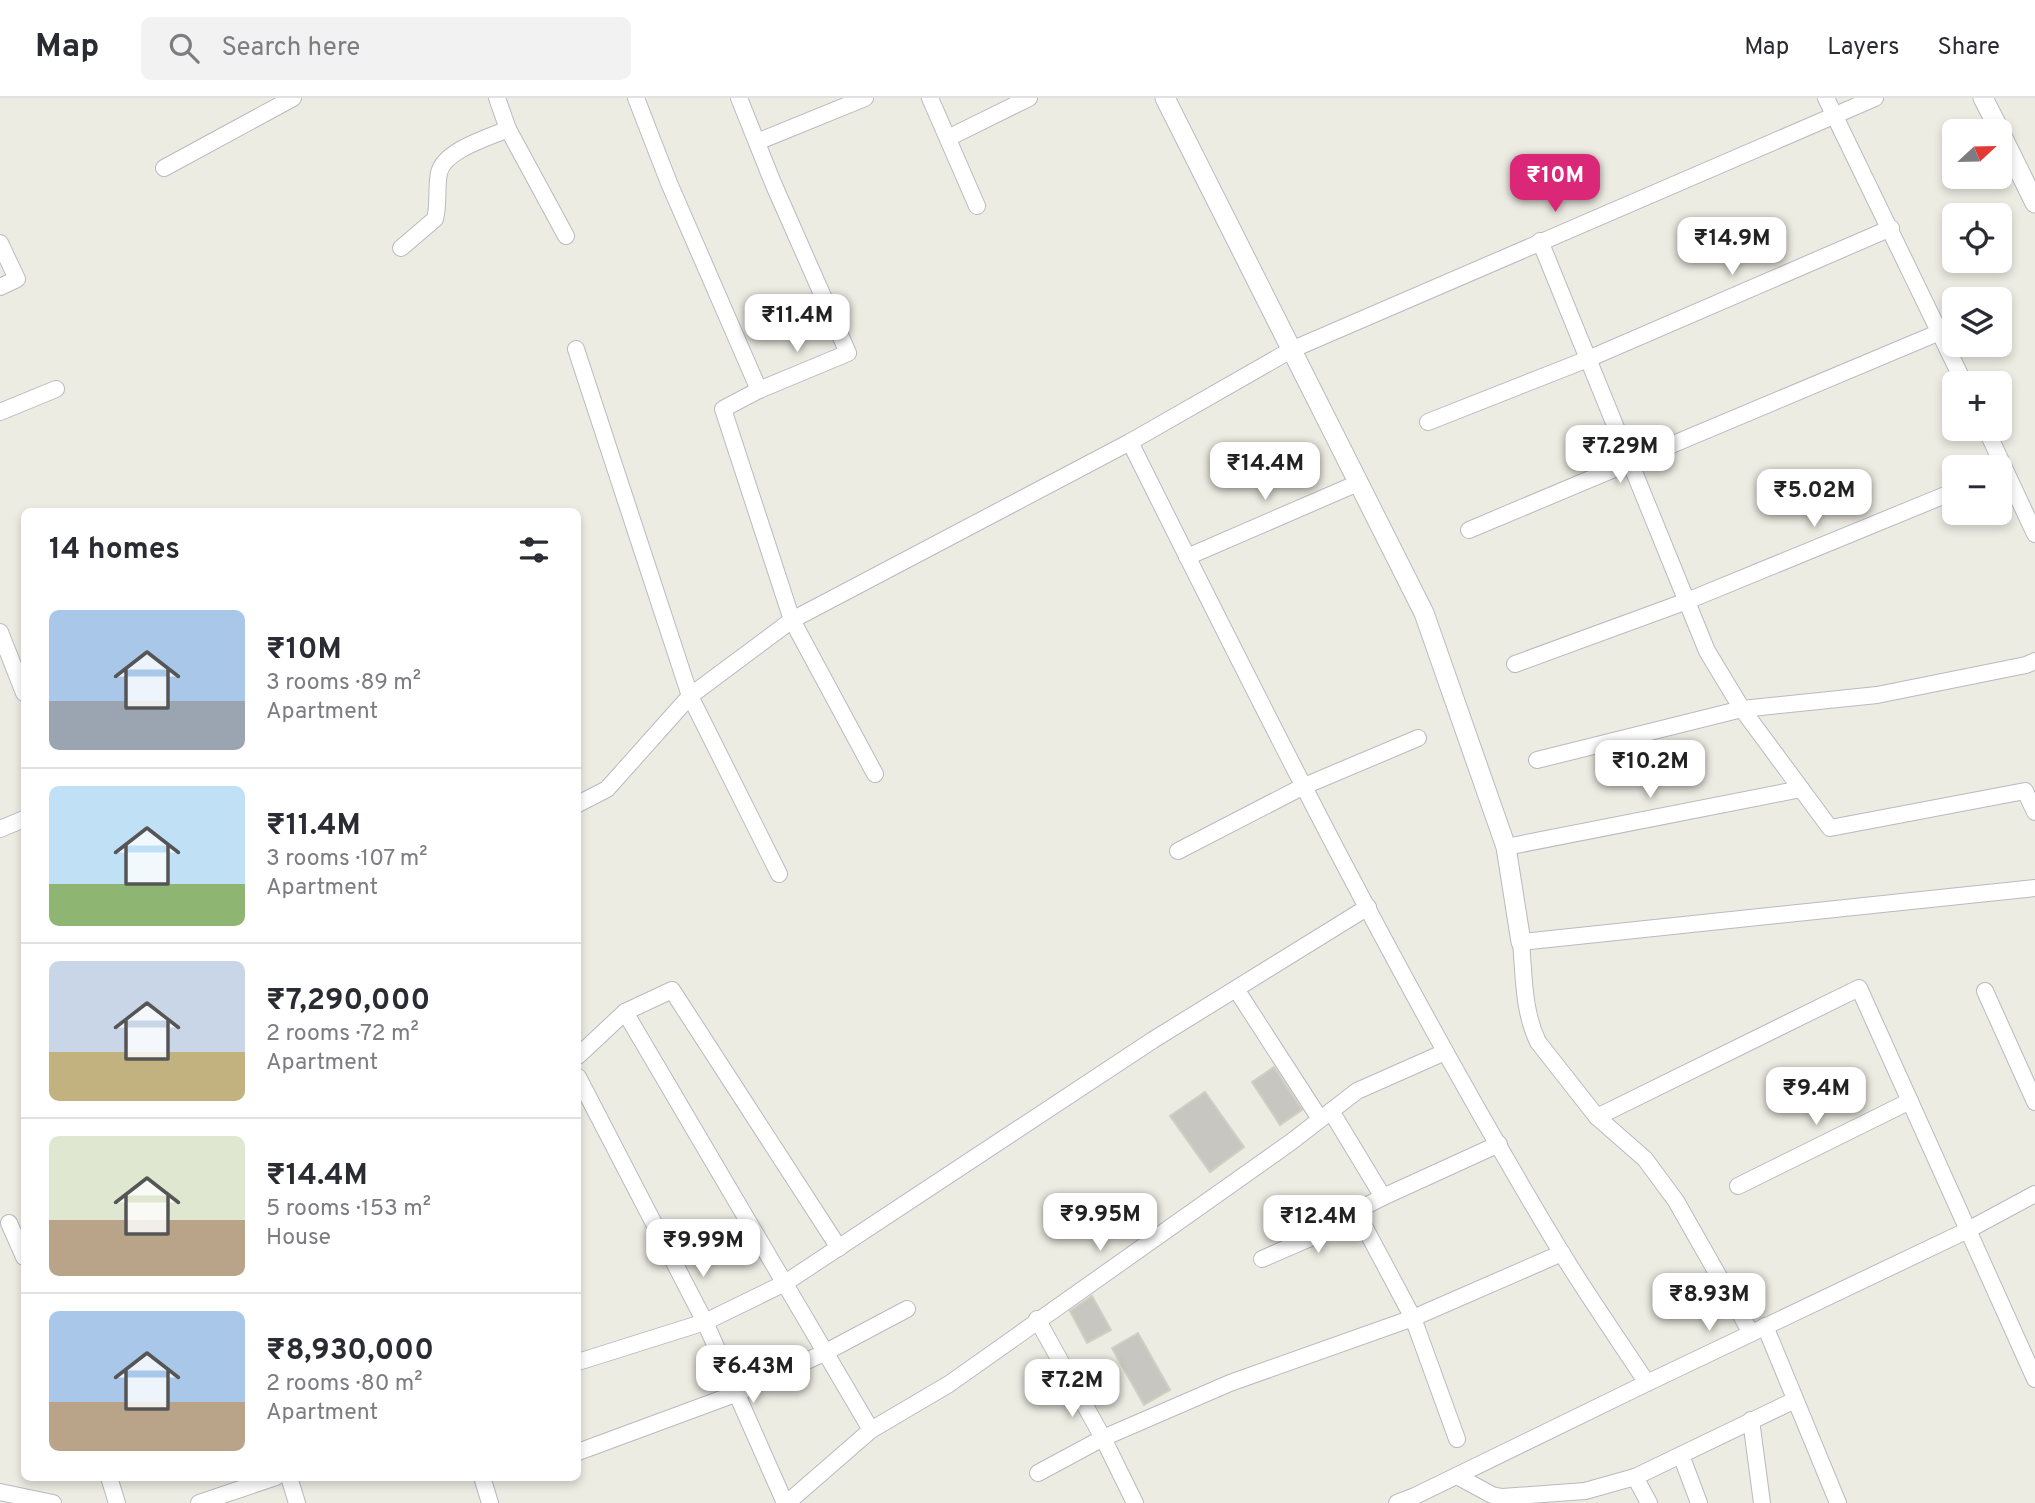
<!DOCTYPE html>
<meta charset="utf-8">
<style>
body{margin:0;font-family:Overpass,sans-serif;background:#f2f2f3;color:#2b2b33;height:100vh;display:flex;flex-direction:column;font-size:26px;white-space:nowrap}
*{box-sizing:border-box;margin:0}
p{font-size:23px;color:#7c7c81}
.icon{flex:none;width:38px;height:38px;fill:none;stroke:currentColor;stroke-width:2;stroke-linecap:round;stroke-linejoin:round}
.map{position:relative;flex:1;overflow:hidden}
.details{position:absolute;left:21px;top:410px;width:560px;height:973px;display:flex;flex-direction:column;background:#fff;border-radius:10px;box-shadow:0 4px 10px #0003}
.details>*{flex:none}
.needle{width:46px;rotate:68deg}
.tools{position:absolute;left:1942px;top:21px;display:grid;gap:14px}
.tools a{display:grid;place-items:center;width:70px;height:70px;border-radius:10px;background:#fff;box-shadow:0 4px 10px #0003;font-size:35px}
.price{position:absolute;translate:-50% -60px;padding:0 16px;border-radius:14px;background:#fff;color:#222;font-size:23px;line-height:46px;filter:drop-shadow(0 2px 4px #0008)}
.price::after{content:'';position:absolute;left:50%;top:42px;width:21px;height:16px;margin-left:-10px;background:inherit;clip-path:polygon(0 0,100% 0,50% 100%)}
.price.current{background:#db2777;color:#fff}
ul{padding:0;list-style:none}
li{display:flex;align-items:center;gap:21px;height:175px;padding:0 28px}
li+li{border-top:2px solid #e1e1e2}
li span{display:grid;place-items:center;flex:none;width:196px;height:140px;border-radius:10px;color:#555}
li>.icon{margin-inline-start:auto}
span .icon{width:84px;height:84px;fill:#fffc;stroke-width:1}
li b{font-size:30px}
h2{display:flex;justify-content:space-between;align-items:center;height:84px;padding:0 28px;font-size:30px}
header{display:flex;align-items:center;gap:42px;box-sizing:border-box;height:98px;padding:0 35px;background:#fff;border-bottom:2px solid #e1e1e2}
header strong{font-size:33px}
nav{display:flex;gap:38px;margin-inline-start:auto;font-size:24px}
.search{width:490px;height:63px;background:#f2f2f3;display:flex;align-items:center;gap:18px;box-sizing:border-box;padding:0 24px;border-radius:10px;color:#7c7c81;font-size:26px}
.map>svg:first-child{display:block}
</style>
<header>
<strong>Map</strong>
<div class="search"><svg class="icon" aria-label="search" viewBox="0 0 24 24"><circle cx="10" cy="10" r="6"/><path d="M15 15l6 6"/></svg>Search here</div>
<nav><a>Map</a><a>Layers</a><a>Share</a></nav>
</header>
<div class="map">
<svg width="2035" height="1405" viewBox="0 0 2035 1405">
<rect width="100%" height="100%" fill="#edece3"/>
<!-- building -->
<g fill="#c8c6c0" stroke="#d2cec2" stroke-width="2">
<polygon points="1274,969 1302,1012 1280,1027 1252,984"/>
<polygon points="1205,994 1244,1049 1210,1074 1170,1018"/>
<polygon points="1092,1198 1111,1232 1087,1245 1070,1213"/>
<polygon points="1138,1235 1170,1292 1144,1307 1112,1250"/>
</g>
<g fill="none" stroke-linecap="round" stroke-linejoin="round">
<!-- minor casing -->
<g stroke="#b8babf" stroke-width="18">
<g id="minor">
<polyline points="497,0 508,31 566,138"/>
<polyline points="636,0 669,85 759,292"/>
<polyline points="739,0 773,85 848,255 759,292 723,311 792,522 875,676"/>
<polyline points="930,0 977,108"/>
<polyline points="1826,0 1964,285"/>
<polyline points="948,40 1029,0"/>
<polyline points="757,44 865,0"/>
<polyline points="164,70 293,0"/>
<polyline points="1540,143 1707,553 1742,611 1830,730 2025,693 2035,714"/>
<polyline points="0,145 17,181 0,189"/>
<path d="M 401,150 L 435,121 C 439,106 436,90 439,75 C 444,52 488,40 508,31"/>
<polyline points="576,251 690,598 779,776"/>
<polyline points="0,314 56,291"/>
<polyline points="1428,324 1588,261 1891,130"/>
<polyline points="1986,331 2035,436"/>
<path d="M 1130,344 C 1266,617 1403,892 1561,1154 C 1588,1198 1618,1241 1647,1285"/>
<polyline points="1469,432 1940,234"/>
<polyline points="1187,459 1358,385"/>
<polyline points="0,534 24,595"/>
<polyline points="1515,566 1687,503 1955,393"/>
<polyline points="1537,662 1742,611 1877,597 2026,567 2035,563"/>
<polyline points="578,706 607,691 690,598 792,522 1130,344 1291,252 1875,0"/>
<polyline points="0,731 24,721"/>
<polyline points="1506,749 1801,691"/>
<polyline points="1178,753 1302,689 1418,640"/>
<polyline points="1236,891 1320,1021"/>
<polyline points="1985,893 2035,1004"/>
<polyline points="625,914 672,892 839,1150"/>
<polyline points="578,958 625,914 871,1332"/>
<polyline points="578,979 705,1224 785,1405"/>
<polyline points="1331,1013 1383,1099 1356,1113 1413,1220 1457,1341"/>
<polyline points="1597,1019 1859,890 2035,1281"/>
<polyline points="1738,1088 1910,1003"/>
<polyline points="1383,1099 1499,1046"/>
<polyline points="9,1125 24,1159"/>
<polyline points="1262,1161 1359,1119"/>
<polyline points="1037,1221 1103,1340 1135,1405"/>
<polyline points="1765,1228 1838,1405"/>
<path d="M 1751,1235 L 1676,1103 L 1645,1061 L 1597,1019 L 1538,944 C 1523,913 1524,877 1521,844 L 2035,790"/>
<polyline points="578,1264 705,1224 785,1185 1153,942 1368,809"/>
<polyline points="1751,1322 1762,1405"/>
<polyline points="578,1354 735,1296 826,1254 907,1211"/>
<polyline points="1681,1357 1699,1405"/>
<polyline points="1038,1375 1103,1340 1230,1285 1413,1220 1562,1155"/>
<polyline points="1457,1378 1492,1397 1502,1399 1585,1393 1635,1379 1795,1302"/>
<polyline points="109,1379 117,1405"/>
<polyline points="289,1379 297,1405"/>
<polyline points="482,1379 490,1405"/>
<polyline points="1635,1379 1649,1405"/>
<polyline points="0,1394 53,1405"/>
<polyline points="199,1405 276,1379"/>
<polyline points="787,1405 871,1332 949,1286 1291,1044 1357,993 1445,954"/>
<polyline points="1397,1405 1415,1398 1647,1285 1968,1132 2035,1096"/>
</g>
</g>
<!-- tertiary casing -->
<g stroke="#b8babf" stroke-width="21">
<g id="tertiary">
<polyline points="1165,0 1424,515 1506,749 1521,844"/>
<polyline points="1983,0 2000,33"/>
<polyline points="2000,34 2035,105"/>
</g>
</g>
<!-- minor -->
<use href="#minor" stroke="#fff" stroke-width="16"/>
<!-- tertiary -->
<use href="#tertiary" stroke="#fff" stroke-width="19"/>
</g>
</svg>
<div class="tools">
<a><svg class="needle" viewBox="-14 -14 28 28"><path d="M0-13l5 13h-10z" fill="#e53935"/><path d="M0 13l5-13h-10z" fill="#7c7c81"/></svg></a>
<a><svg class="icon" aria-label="locate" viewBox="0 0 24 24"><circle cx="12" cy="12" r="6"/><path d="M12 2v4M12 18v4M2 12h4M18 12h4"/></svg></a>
<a><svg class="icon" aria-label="layers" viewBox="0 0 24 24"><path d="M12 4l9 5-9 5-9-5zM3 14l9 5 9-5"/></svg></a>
<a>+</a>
<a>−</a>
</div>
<b class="price current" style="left:1555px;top:116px">₹10M</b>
<b class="price" style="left:1732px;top:179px">₹14.9M</b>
<b class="price" style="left:797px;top:256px">₹11.4M</b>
<b class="price" style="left:1620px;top:387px">₹7.29M</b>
<b class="price" style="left:1265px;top:404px">₹14.4M</b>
<b class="price" style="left:1814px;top:431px">₹5.02M</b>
<b class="price" style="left:1650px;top:702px">₹10.2M</b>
<b class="price" style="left:1816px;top:1029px">₹9.4M</b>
<b class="price" style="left:1100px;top:1155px">₹9.95M</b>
<b class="price" style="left:1318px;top:1157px">₹12.4M</b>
<b class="price" style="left:703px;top:1181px">₹9.99M</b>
<b class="price" style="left:1709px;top:1235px">₹8.93M</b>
<b class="price" style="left:753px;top:1307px">₹6.43M</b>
<b class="price" style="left:1072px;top:1321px">₹7.2M</b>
<section class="details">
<h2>14 homes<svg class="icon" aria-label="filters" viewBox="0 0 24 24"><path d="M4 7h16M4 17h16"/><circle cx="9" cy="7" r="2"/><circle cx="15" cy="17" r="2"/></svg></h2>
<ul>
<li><span style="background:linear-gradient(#a9c7e8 65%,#9aa5b1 0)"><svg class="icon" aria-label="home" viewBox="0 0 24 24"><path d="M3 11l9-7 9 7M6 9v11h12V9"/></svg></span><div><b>₹10M</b><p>3 rooms · 89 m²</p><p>Apartment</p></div></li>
<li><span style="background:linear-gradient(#bfe0f5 70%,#8fb573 0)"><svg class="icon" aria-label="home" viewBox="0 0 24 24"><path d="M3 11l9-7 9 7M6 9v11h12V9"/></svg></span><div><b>₹11.4M</b><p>3 rooms · 107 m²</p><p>Apartment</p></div></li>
<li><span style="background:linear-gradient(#c9d6e8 65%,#c2b280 0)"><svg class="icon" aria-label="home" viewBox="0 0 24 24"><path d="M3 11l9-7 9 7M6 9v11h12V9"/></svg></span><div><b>₹7,290,000</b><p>2 rooms · 72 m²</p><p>Apartment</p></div></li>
<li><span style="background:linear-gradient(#dfe7d0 60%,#b9a48a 0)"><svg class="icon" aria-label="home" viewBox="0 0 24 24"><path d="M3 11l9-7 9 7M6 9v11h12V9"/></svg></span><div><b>₹14.4M</b><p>5 rooms · 153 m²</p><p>House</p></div></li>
<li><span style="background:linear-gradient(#a9c7e8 65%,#b9a48a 0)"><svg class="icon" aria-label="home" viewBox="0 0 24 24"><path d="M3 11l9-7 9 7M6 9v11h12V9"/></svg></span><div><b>₹8,930,000</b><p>2 rooms · 80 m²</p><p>Apartment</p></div></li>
</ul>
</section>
</div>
